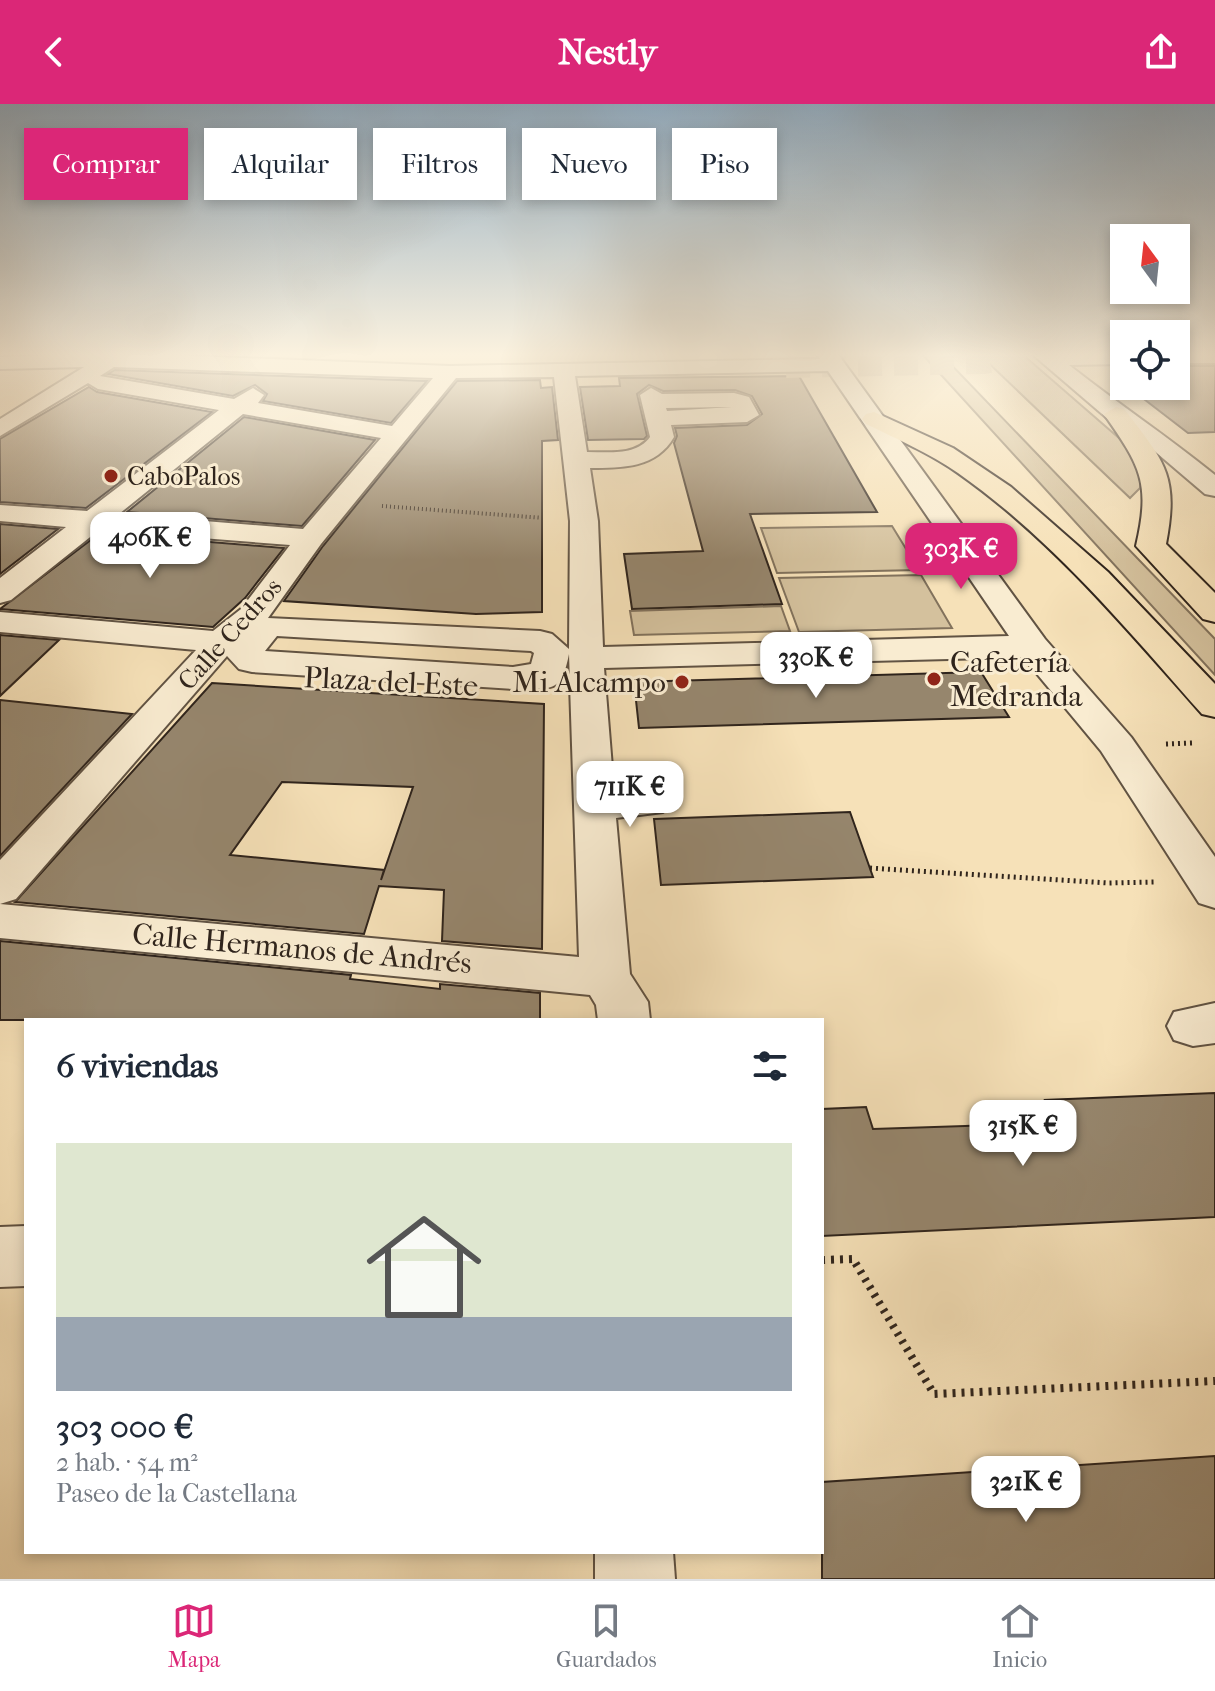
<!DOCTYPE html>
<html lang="es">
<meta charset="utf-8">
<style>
body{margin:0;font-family:"IM FELL French Canon",serif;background:#f2f2f3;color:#1f2937;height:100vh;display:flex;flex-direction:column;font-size:30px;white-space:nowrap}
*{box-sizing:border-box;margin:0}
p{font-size:26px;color:#747a83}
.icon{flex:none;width:44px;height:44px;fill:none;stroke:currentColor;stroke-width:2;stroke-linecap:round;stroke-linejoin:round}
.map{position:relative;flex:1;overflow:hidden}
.drawer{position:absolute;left:24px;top:914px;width:800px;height:536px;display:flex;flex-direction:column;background:#fff;border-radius:0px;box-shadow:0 4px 12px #0003}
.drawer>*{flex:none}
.banner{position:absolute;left:24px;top:24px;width:800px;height:72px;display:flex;gap:16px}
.needle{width:52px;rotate:345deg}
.buttons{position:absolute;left:1110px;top:120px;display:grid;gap:16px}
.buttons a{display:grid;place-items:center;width:80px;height:80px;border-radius:0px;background:#fff;box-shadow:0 4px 12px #0003;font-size:40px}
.price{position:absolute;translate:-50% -68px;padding:0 18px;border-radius:16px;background:#fff;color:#222;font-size:26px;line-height:52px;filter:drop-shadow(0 2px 4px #0008)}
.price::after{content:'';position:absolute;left:50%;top:48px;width:24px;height:18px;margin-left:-12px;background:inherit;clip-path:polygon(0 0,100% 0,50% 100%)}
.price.selected{background:#db2777;color:#fff}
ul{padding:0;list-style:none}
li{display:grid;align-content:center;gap:16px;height:424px;padding:0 32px}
li span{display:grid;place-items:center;height:248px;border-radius:0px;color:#555}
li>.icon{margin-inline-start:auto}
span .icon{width:144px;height:144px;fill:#fffc;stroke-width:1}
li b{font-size:34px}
h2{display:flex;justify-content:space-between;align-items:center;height:96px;padding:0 32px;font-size:34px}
.tag{padding:0 28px;border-radius:0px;background:#fff;box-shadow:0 4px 12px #0003;font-size:28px;line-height:72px}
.tag.selected{background:#db2777;color:#fff}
header{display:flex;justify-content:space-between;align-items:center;height:104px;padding:0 32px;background:#db2777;color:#fff;font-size:36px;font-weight:700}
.menu{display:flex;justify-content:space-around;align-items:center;height:112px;border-top:2px solid #e0e1e3;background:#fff;font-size:22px;color:#747a83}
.menu a{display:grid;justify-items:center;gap:4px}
.menu .selected{color:#db2777}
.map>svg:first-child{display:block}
</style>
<header><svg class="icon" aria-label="back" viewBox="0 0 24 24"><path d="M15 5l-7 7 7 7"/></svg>Nestly<svg class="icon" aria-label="share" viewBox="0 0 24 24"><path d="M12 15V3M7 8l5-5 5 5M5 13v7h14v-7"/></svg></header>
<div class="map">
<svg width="1215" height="1475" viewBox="0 0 1215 1475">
<rect width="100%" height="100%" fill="#f6e1b8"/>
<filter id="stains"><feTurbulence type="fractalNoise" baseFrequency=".0025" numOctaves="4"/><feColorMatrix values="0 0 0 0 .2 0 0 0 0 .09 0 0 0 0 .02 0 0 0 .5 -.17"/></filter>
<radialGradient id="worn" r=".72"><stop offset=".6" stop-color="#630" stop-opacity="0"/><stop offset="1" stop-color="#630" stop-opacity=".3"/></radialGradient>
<!-- green -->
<g fill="#d4c19d" stroke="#82725c" stroke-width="2">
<polygon points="921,249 940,249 1215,535 1215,571"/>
<polygon points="978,249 1021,249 1135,348 1144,363 1140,384 1130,394"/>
<polygon points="892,422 919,466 777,469 761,424"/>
<polygon points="921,471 952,524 799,528 779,474"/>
<polygon points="781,502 790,527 634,531 630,507"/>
</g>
<!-- building -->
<g fill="#96866d" stroke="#2f241c" stroke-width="2" fill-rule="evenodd">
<polygon points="1176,262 1215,262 1215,328 1188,329 1127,282 1176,282"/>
<polygon points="115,266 427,277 391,319 263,297 267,290 255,281 233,292 108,270"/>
<polygon points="799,272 877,408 750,410 782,500 632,505 624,450 703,447 674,339 677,332 675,324 747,321 762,310 752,292 735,286 663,287 649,281 637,290 647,332 644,335 588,336 580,283 620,282 619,274"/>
<polygon points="540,276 541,284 552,283 558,336 542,337 542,508 476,510 284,497 323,442 457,277"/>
<polygon points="89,283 97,288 212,308 86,404 0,398 0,335"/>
<polygon points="244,313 375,336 302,422 127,408"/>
<polygon points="0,420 58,425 0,470"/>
<polygon points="100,429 284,444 245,494 213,523 0,505"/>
<polygon points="0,531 59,536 0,592"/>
<polygon points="981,568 1009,613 639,624 634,578"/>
<path d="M 212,579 L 544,600 L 542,845 L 442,837 L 444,786 L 379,782 L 364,830 L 15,798 ZM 282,678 L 413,683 L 381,776 L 384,766 L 230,751 Z"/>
<polygon points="0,596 132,610 0,752"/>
<polygon points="850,708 873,773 661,781 654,715"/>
<polygon points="0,837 351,871 350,875 440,885 440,880 540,889 540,916 0,916"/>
<polygon points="1215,989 1215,1113 822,1132 822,1005 866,1003 873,1025 965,1022 1055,1018 1045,996"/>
<polygon points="1215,1352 1215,1475 822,1475 822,1378"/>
</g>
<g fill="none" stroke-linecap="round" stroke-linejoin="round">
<!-- minor-tunnel -->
<polyline stroke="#cebb99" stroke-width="24" stroke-dasharray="24 12" stroke-linecap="butt" points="786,262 984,258 1031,249"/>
<!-- minor casing -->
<g stroke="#615343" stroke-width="4">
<g id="minor">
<path d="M 119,249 L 450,262 L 820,255 L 816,249 L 837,249 L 1045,535 L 1131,633 L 1215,753 L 1215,804 L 1199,799 L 1101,647 L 1023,553 L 604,564 L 614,688 L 648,686 L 663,690 L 669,699 L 663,708 L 616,714 L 630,870 L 648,898 L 650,916 L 598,916 L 596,901 L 590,891 L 0,834 L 0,800 L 579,853 L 569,550 C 560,597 546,580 513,585 L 252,568 L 239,565 L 227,552 L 16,795 L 0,800 L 0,756 L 196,546 L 0,528 L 0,508 L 213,527 L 241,505 L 290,441 L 99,426 L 11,496 L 0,499 L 0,474 L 66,423 L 0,417 L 0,401 L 87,407 L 219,306 L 98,285 L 88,279 L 0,332 L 0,315 L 84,263 L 0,265 L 0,253 ZM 114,263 L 433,274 L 392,322 L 258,299 L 264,291 L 253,284 L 234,295 L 100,272 ZM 828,267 L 1009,532 L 603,543 L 598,417 L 590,364 C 623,364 656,364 674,333 L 671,321 L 747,318 L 759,311 L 749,293 L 734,289 L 662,290 L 651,284 L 640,291 L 650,333 C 636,352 609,348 587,348 L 575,272 ZM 554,273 L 570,417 L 569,545 L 552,530 L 540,527 L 268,514 L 321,440 L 456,274 ZM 732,303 L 667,307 L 666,304 ZM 243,310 L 381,334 L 303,425 L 119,410 ZM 277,532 L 531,547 L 534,549 L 531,560 L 513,563 L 265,547 Z"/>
<path d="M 1031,249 L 1124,249 L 1124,260 L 1069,261 C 1117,299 1167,332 1215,371 L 1215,392 L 1205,390 L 1131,327 L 1108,315 Z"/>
<rect x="1176" y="249" width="39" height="10"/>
<polygon points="1215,899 1215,939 1193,942 1174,936 1167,922 1174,908"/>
<polygon points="26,1122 26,1182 0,1183 0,1123"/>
<polygon points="595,1448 673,1448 675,1475 595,1475"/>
</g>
</g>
<!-- highway casing -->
<g stroke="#2f241c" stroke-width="4">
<g id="highway">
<path d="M 1116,303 L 1124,305 C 1165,358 1179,372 1166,440 L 1215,489 L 1215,518 L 1203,515 L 1136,442 C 1151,378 1140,362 1104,310 Z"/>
<path d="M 874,308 L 953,344 L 1011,383 L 1108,468 L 1215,580 L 1215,613 L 1202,610 C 1126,524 1052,435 958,369 C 929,349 897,335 866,320 L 862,315 L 866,310 Z"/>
</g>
</g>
<!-- path-far2 -->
<polyline stroke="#2f241c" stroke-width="4" stroke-dasharray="1 3" stroke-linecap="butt" points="382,402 544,414"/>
<!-- path-far1 -->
<g stroke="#2f241c" stroke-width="5" stroke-dasharray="2 4" stroke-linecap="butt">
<polyline points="1166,640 1192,639"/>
<polyline points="870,764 1108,779 1155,778"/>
</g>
<!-- path -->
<polyline stroke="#2f241c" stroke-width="8" stroke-dasharray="3 6" stroke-linecap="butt" points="822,1156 853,1155 934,1290 1215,1277"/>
<!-- minor -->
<use href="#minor" fill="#f9ecd1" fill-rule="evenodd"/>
<!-- highway -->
<use href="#highway" fill="#f6e1b8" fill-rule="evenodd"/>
</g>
<!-- sky -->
<linearGradient id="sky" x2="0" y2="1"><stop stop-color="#92acc0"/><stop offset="0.55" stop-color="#fbf2df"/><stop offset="1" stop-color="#fbf2df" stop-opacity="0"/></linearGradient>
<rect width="1215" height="456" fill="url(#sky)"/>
<!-- markers -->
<g fill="#8f2418" stroke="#f9ecd1" stroke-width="3">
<circle cx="111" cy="372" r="8"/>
<circle cx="934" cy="575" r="8"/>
<circle cx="682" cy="578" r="8"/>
</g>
<g text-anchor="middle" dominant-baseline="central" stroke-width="6" stroke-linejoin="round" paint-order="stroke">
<!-- far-poi labels -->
<g font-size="26" fill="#2f241c" stroke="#f9ecd1" text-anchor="start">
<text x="127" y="372">CaboPalos</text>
</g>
<!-- far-street labels -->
<g font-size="26" fill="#2f241c" stroke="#f9ecd1">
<text transform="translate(230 530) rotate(-48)">Calle Cedros</text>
</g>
<!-- poi labels -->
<g font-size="30" fill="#2f241c" stroke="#f9ecd1" text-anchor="start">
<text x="950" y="558">Cafetería<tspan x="950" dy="34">Medranda</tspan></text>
<text x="666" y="578" text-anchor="end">Mi Alcampo</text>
</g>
<!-- street labels -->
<g font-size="30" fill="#2f241c" stroke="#f9ecd1">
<text transform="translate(391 578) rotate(3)">Plaza del Este</text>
<text transform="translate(302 845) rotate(5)">Calle Hermanos de Andrés</text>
</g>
</g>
<rect width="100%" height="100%" filter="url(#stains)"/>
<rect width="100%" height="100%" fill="url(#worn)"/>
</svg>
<div class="buttons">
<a><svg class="needle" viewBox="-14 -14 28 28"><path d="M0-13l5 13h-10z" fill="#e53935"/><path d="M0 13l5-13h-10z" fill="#747a83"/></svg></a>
<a><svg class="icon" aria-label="locate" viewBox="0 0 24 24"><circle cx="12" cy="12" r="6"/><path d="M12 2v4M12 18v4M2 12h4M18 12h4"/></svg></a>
</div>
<b class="price" style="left:150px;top:476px">406K €</b>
<b class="price selected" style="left:961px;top:487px">303K €</b>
<b class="price" style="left:816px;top:596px">330K €</b>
<b class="price" style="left:630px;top:725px">711K €</b>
<b class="price" style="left:1023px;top:1064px">315K €</b>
<b class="price" style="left:1026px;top:1420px">321K €</b>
<div class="banner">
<a class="tag selected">Comprar</a>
<a class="tag">Alquilar</a>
<a class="tag">Filtros</a>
<a class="tag">Nuevo</a>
<a class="tag">Piso</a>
</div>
<section class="drawer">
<h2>6 viviendas<svg class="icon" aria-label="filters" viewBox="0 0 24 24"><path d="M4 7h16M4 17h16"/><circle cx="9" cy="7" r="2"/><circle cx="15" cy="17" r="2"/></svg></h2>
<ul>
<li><span style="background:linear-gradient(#dfe7d0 70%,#9aa5b1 0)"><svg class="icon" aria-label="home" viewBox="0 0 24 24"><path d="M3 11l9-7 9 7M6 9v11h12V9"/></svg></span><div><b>303 000 €</b><p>2 hab. · 54 m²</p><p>Paseo de la Castellana</p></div></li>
</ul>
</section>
</div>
<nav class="menu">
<a class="selected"><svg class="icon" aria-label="map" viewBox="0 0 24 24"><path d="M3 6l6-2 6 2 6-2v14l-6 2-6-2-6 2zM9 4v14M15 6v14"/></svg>Mapa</a>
<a><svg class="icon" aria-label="saved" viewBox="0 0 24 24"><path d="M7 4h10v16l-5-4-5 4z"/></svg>Guardados</a>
<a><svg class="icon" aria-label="home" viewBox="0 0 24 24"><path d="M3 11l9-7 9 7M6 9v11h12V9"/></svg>Inicio</a>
</nav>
